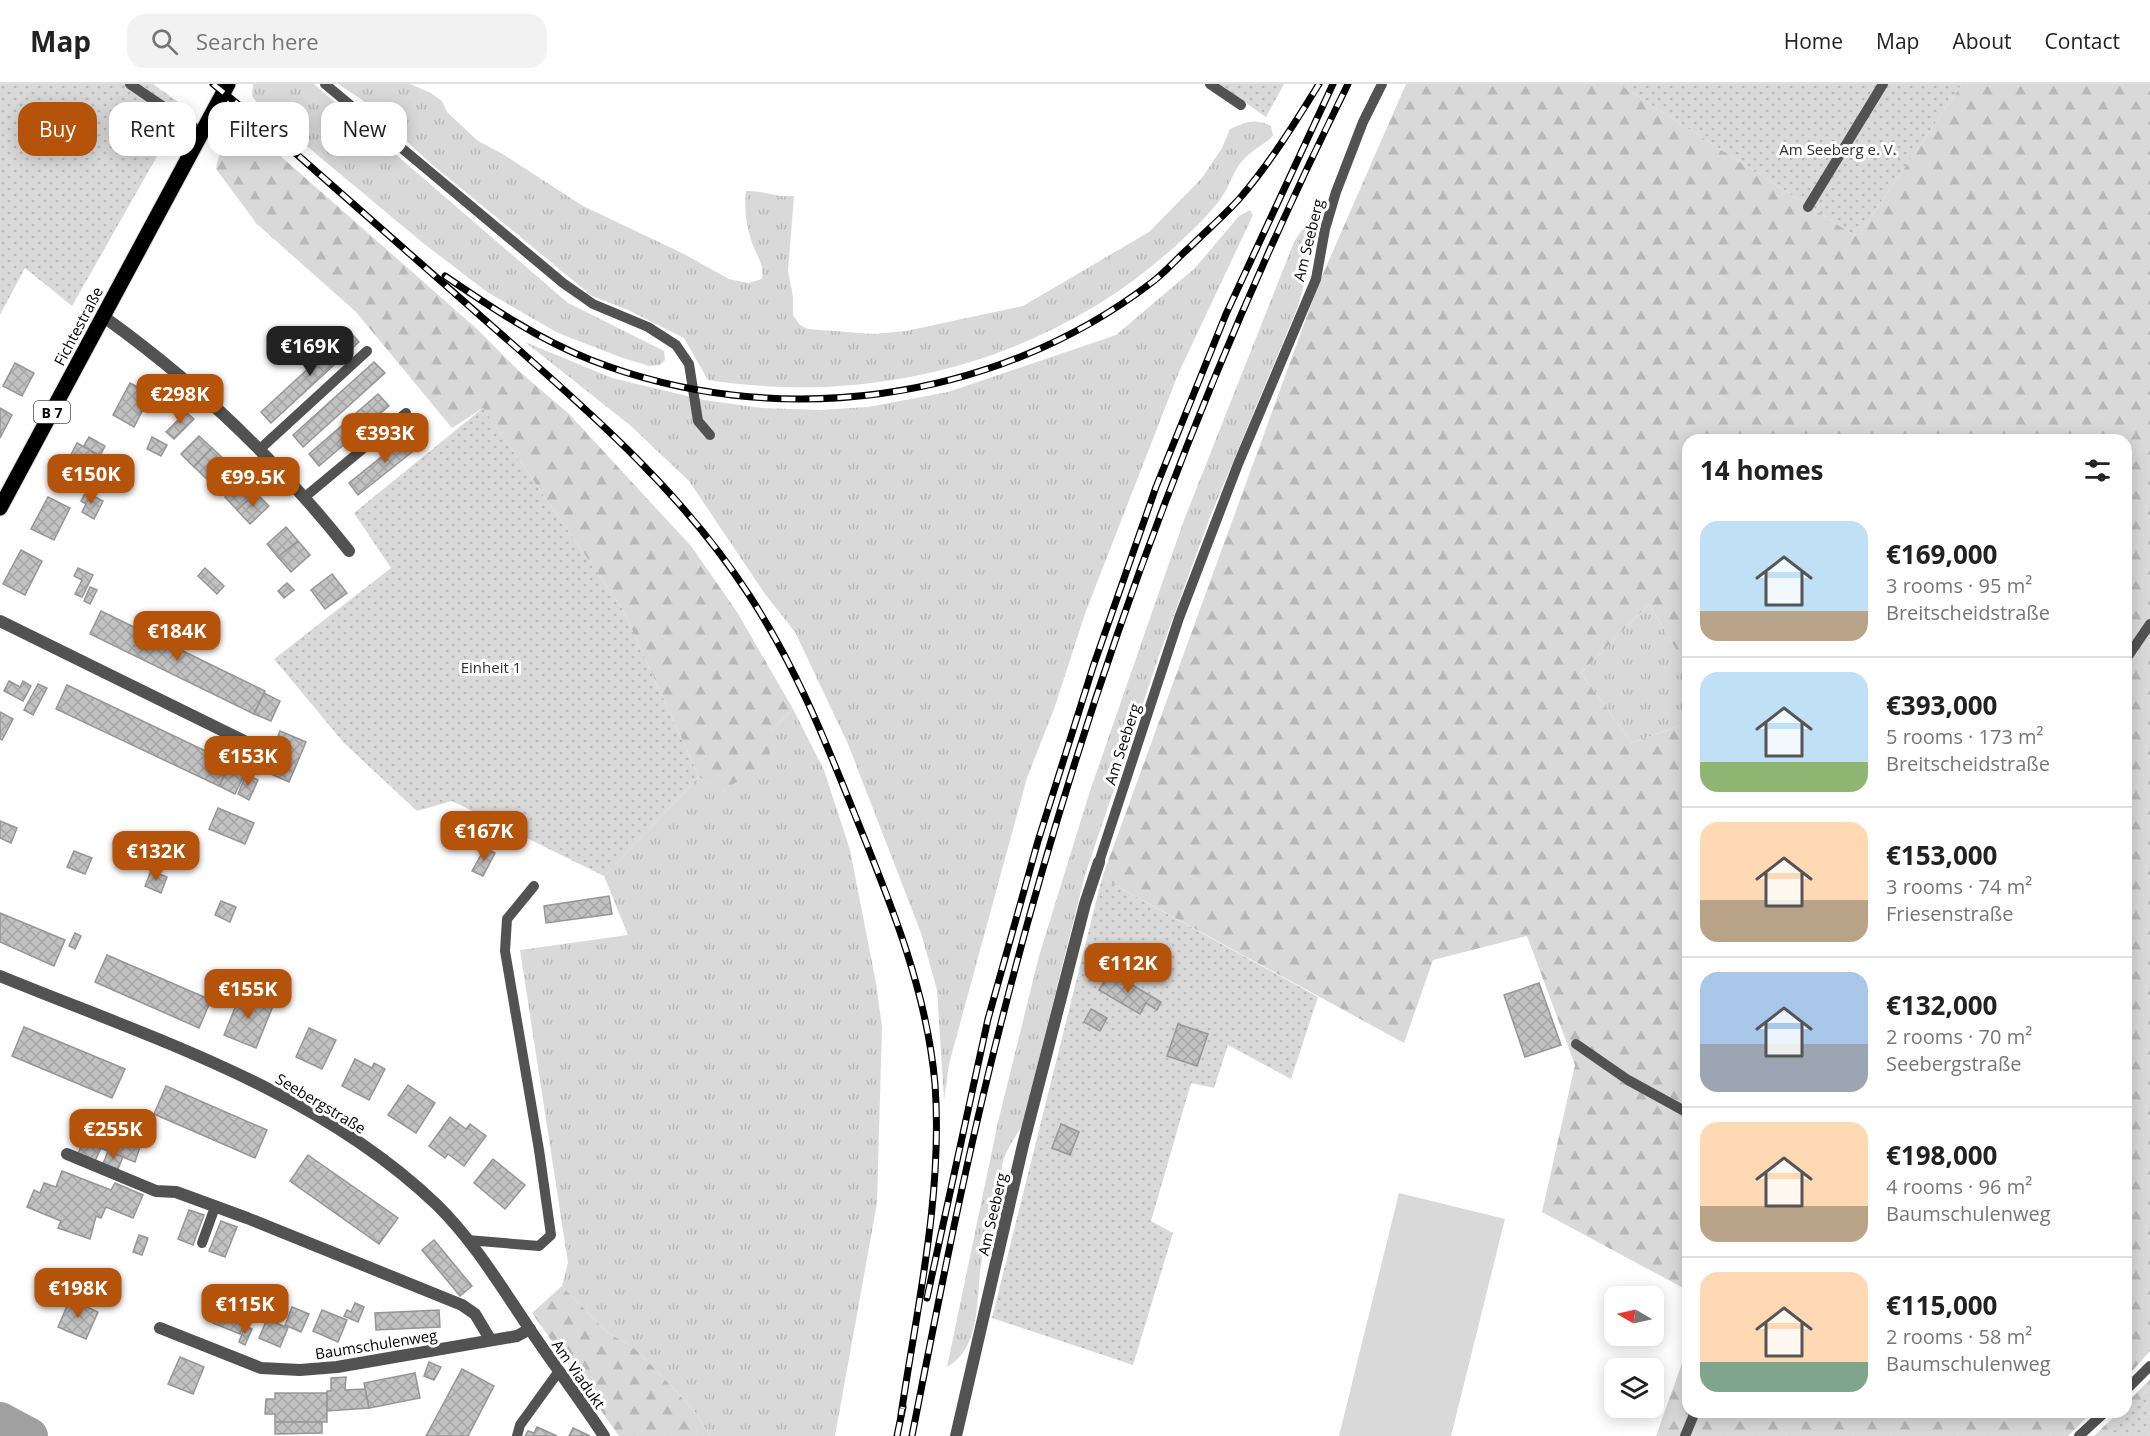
<!DOCTYPE html>
<meta charset="utf-8">
<style>
body{margin:0;font-family:"Open Sans",sans-serif;background:#f2f2f2;color:#222;height:100vh;display:flex;flex-direction:column;font-size:22px;white-space:nowrap}
*{box-sizing:border-box;margin:0}
p{font-size:20px;color:#767676}
.icon{flex:none;width:33px;height:33px;fill:none;stroke:currentColor;stroke-width:2;stroke-linecap:round;stroke-linejoin:round}
.map{position:relative;flex:1;overflow:hidden}
.panel{position:absolute;left:1682px;top:350px;width:450px;height:984px;display:flex;flex-direction:column;background:#fff;border-radius:18px;box-shadow:0 3px 15px #0003}
.panel>*{flex:none}
.guide{position:absolute;left:18px;top:18px;width:570px;height:54px;display:flex;gap:12px}
.needle{width:39px;rotate:279deg}
.buttons{position:absolute;left:1604px;top:1202px;display:grid;gap:12px}
.buttons a{display:grid;place-items:center;width:60px;height:60px;border-radius:12px;background:#fff;box-shadow:0 3px 15px #0003;font-size:30px}
.price{position:absolute;translate:-50% -51px;padding:0 14px;border-radius:12px;background:#b45309;color:#fff;font-size:20px;line-height:39px;filter:drop-shadow(0 2px 3px #0008)}
.price::after{content:'';position:absolute;left:50%;top:36px;width:18px;height:14px;margin-left:-9px;background:inherit;clip-path:polygon(0 0,100% 0,50% 100%)}
.price.active{background:#222;color:#fff}
ul{padding:0;list-style:none}
li{display:flex;align-items:center;gap:18px;height:150px;padding:0 18px}
li+li{border-top:2px solid #e0e0e0}
li span{display:grid;place-items:center;flex:none;width:168px;height:120px;border-radius:18px;color:#555}
li>.icon{margin-inline-start:auto}
span .icon{width:72px;height:72px;fill:#fffc;stroke-width:1}
li b{font-size:26px}
h2{display:flex;justify-content:space-between;align-items:center;height:72px;padding:0 18px;font-size:26px}
.tag{padding:0 21px;border-radius:18px;background:#fff;box-shadow:0 3px 15px #0003;font-size:21px;line-height:54px}
.tag.active{background:#b45309;color:#fff}
header{display:flex;align-items:center;gap:36px;box-sizing:border-box;height:84px;padding:0 30px;background:#fff;border-bottom:2px solid #e0e0e0}
header strong{font-size:28px}
nav{display:flex;gap:33px;margin-inline-start:auto;font-size:21px}
.search{width:420px;height:54px;background:#f2f2f2;display:flex;align-items:center;gap:15px;box-sizing:border-box;padding:0 21px;border-radius:18px;color:#767676;font-size:22px}
.map>svg:first-child{display:block}
</style>
<header>
<strong>Map</strong>
<div class="search"><svg class="icon" aria-label="search" viewBox="0 0 24 24"><circle cx="10" cy="10" r="6"/><path d="M15 15l6 6"/></svg>Search here</div>
<nav><a>Home</a><a>Map</a><a>About</a><a>Contact</a></nav>
</header>
<div class="map">
<svg width="2150" height="1352" viewBox="0 0 2150 1352">
<defs>
<pattern id="grass-tufts" width="24" height="20" patternUnits="userSpaceOnUse" patternTransform="scale(1.5)"><rect width="24" height="20" fill="#d9d9d9"/><path d="M3 7l-1-3M5 7V3M7 7l1-3M15 17l-1-3M17 17v-4M19 17l1-3" fill="none" stroke="#b8b8b8"/></pattern>
<pattern id="forest-firs" width="22" height="20" patternUnits="userSpaceOnUse" patternTransform="scale(1.5)"><rect width="22" height="20" fill="#d9d9d9"/><path d="M5 1l3.5 6h-7zM16 11l3.5 6h-7z" fill="#b8b8b8"/></pattern>
<pattern id="park-dots" width="8" height="8" patternUnits="userSpaceOnUse" patternTransform="scale(1.5)"><rect width="8" height="8" fill="#d9d9d9"/><path d="M2 2h.1M6 6h.1" fill="none" stroke="#b8b8b8" stroke-width="1.8" stroke-linecap="round"/></pattern>
<pattern id="building-cross-hatch" width="8" height="8" patternUnits="userSpaceOnUse" patternTransform="scale(1.5)"><rect width="8" height="8" fill="#c2c2c2"/><path d="M0 0l8 8M0 8l8-8" fill="none" stroke="#a5a5a5"/></pattern>
</defs>
<rect width="100%" height="100%" fill="#fff"/>
<!-- grass -->
<g fill="url(#grass-tufts)">
<polygon points="253,0 314,0 568,219 664,267 665,276 660,281 649,282 620,273 558,249 487,208 423,159 261,24 252,12"/>
<path d="M 338,0 L 410,0 L 431,9 L 442,17 L 447,28 L 478,57 L 501,69 L 583,122 L 682,169 L 729,195 L 748,199 L 762,195 C 764,180 757,172 752,159 C 746,142 744,125 746,107 C 763,106 777,114 794,112 L 788,187 L 793,213 L 793,231 L 800,241 L 808,245 L 873,250 L 906,247 L 1023,222 L 1149,148 L 1202,94 L 1222,64 L 1230,45 C 1246,38 1255,34 1271,42 L 1273,52 C 1262,62 1247,69 1239,81 C 1231,93 1227,107 1219,117 C 1209,130 1196,143 1184,154 C 1058,274 879,323 708,296 L 684,254 L 628,226 L 592,212 L 428,77 L 361,15 Z"/>
<polygon points="1250,126 1253,131 1179,288 1086,527 1054,625 1027,694 949,980 944,1016 937,906 921,849 848,660 795,548 765,510 689,397 631,342 525,258 612,294 704,316 761,324 820,326 868,323 948,308 1116,251 1195,184 1239,132"/>
<path d="M 1311,132 L 1308,185 L 1298,222 L 1210,433 L 1160,569 L 1085,791 L 1022,1042 C 1016,1052 1008,1063 1004,1074 C 998,1089 1006,1101 1005,1115 C 1003,1132 993,1142 987,1157 C 971,1196 989,1259 947,1283 L 998,1038 L 1039,872 L 1090,707 L 1184,436 L 1294,158 Z"/>
<polygon points="1649,520 1687,584 1687,639 1632,659 1581,589"/>
<polygon points="793,625 824,686 850,766 876,899 882,943 877,1119 835,1352 710,1352 696,1329 658,1288 633,1263 607,1248 562,1202 568,1179 520,866 628,851 604,792 699,693 723,707 772,646"/>
</g>
<!-- forest -->
<g fill="url(#forest-firs)">
<polygon points="1406,0 1619,0 1857,153 1962,0 2150,0 2150,1267 2126,1294 2126,356 1688,356 1687,584 1649,520 1581,589 1632,659 1687,639 1687,1206 1542,1128 1575,981 1527,852 1433,876 1404,959 1102,794 1319,199"/>
<polygon points="236,39 243,39 477,245 519,287 569,330 691,462 737,528 793,625 772,646 769,678 722,707 699,693 623,526 483,324 452,344 356,228 257,140 216,85 218,75"/>
<polygon points="562,1202 607,1248 633,1263 658,1288 696,1329 710,1352 619,1352 532,1229"/>
<polygon points="1687,1265 1688,1328 2092,1328 2068,1352 1656,1352"/>
<polygon points="2150,1295 2150,1352 2094,1352 2119,1328 2126,1328 2126,1320"/>
</g>
<!-- park -->
<g fill="url(#park-dots)">
<polygon points="0,0 153,0 185,23 72,222 25,184 0,231"/>
<polygon points="1219,0 1284,0 1266,33"/>
<polygon points="1619,0 1962,0 1857,153"/>
<polygon points="483,324 623,526 699,693 604,792 452,717 417,727 344,659 274,575 391,484 354,429"/>
<polygon points="1102,794 1318,913 1291,995 1228,961 1214,1004 1191,999 1151,1137 1173,1149 1133,1281 992,1234"/>
<polygon points="2150,1307 2150,1352 2112,1352 2110,1351"/>
</g>
<!-- pitch -->
<polygon fill="#d9d9d9" points="1399,1109 1505,1135 1451,1352 1339,1352"/>
<g fill="none" stroke-linecap="round" stroke-linejoin="round">
<!-- river -->
<polyline stroke="#a0a0a0" stroke-width="36" points="0,1336 30,1352"/>
</g>
<!-- building -->
<g fill="url(#building-cross-hatch)" stroke="#969696" stroke-width="1.5">
<polygon points="349,247 359,258 271,339 261,328"/>
<polygon points="374,278 385,289 303,363 293,351"/>
<polygon points="15,279 34,289 22,312 3,302"/>
<polygon points="130,299 151,310 134,343 113,331"/>
<polygon points="378,310 389,322 319,382 309,370"/>
<polygon points="0,324 12,331 0,354"/>
<polygon points="186,328 194,335 174,355 166,348"/>
<polygon points="411,349 421,361 358,411 349,399"/>
<polygon points="199,352 212,364 194,383 181,370"/>
<polygon points="89,353 105,362 100,372 83,363"/>
<polygon points="152,353 167,361 161,372 147,365"/>
<polygon points="77,359 100,372 83,404 60,392"/>
<polygon points="212,364 226,377 208,396 194,383"/>
<polygon points="243,395 256,409 237,426 225,413"/>
<polygon points="86,408 103,417 94,435 82,428 86,420 81,417"/>
<polygon points="256,409 269,422 250,440 237,426"/>
<polygon points="48,413 70,424 54,456 31,445"/>
<polygon points="286,443 298,457 278,473 267,460"/>
<polygon points="298,457 310,471 291,488 278,473"/>
<polygon points="21,466 42,477 25,511 3,500"/>
<polygon points="78,484 93,491 82,513 75,510 82,496 74,492"/>
<polygon points="205,484 224,502 217,510 198,492"/>
<polygon points="332,490 347,509 325,525 311,506"/>
<polygon points="287,499 294,506 284,514 278,507"/>
<polygon points="90,503 97,506 90,520 84,517"/>
<polygon points="101,527 265,607 254,630 90,550"/>
<polygon points="9,597 20,603 23,597 31,602 23,617 4,607"/>
<polygon points="38,600 47,604 33,631 24,626"/>
<polygon points="67,601 231,679 219,702 56,625"/>
<polygon points="264,609 280,617 271,637 254,630"/>
<polygon points="0,628 13,635 2,656 0,655"/>
<polygon points="280,647 306,658 289,698 264,687"/>
<polygon points="230,681 245,689 235,710 219,702"/>
<polygon points="246,690 258,696 249,716 238,710"/>
<polygon points="218,724 254,739 245,760 209,745"/>
<polygon points="0,737 17,744 11,759 0,754"/>
<polygon points="485,764 495,769 483,792 472,787"/>
<polygon points="74,767 92,774 85,790 67,783"/>
<polygon points="151,787 167,793 161,809 145,802"/>
<polygon points="609,812 612,830 546,839 544,822"/>
<polygon points="221,817 236,823 230,838 215,831"/>
<polygon points="0,829 65,856 54,882 0,858"/>
<polygon points="75,849 81,852 75,865 69,862"/>
<polygon points="107,871 211,916 199,944 95,898"/>
<polygon points="1110,888 1161,918 1157,926 1146,919 1140,930 1099,906"/>
<polygon points="1539,899 1561,961 1525,973 1504,911"/>
<polygon points="241,909 273,922 256,964 224,951"/>
<polygon points="1091,925 1107,934 1100,947 1084,938"/>
<polygon points="1178,940 1208,950 1197,982 1167,972"/>
<polygon points="24,943 125,985 112,1014 12,972"/>
<polygon points="309,944 336,956 322,985 296,973"/>
<polygon points="355,975 372,984 374,979 385,985 369,1016 342,1002"/>
<polygon points="408,1001 435,1019 416,1049 388,1031"/>
<polygon points="166,1002 267,1046 255,1074 154,1030"/>
<polygon points="450,1033 466,1045 470,1040 486,1052 464,1082 448,1070 445,1074 429,1062"/>
<polygon points="90,1039 141,1060 135,1078 83,1057"/>
<polygon points="1061,1040 1079,1048 1070,1071 1052,1064"/>
<polygon points="83,1057 101,1064 95,1077 78,1070"/>
<polygon points="108,1067 123,1073 118,1085 103,1080"/>
<polygon points="308,1071 398,1134 379,1160 290,1097"/>
<polygon points="493,1075 525,1101 505,1125 474,1099"/>
<polygon points="62,1087 111,1106 115,1099 143,1111 133,1134 106,1123 101,1134 96,1132 90,1155 58,1144 61,1137 27,1123 34,1106 40,1109 44,1099 56,1103"/>
<polygon points="189,1126 204,1131 193,1161 178,1155"/>
<polygon points="221,1137 237,1143 225,1173 209,1167"/>
<polygon points="139,1151 148,1154 142,1171 133,1168"/>
<polygon points="434,1156 472,1202 460,1212 422,1166"/>
<polygon points="84,1197 99,1204 94,1216 79,1210"/>
<polygon points="70,1215 98,1228 86,1255 58,1243"/>
<polygon points="223,1217 249,1228 240,1250 213,1239"/>
<polygon points="355,1219 364,1223 358,1238 344,1232 347,1226 351,1228"/>
<polygon points="292,1223 309,1230 301,1248 285,1241"/>
<polygon points="322,1226 347,1236 338,1258 313,1247"/>
<polygon points="439,1226 440,1243 376,1246 375,1229"/>
<polygon points="267,1235 288,1244 280,1263 259,1254"/>
<polygon points="245,1242 252,1245 245,1261 239,1258"/>
<polygon points="180,1273 204,1283 193,1310 168,1300"/>
<polygon points="429,1278 441,1283 434,1296 424,1292"/>
<polygon points="462,1285 494,1302 468,1352 426,1352"/>
<polygon points="415,1289 420,1314 369,1324 364,1299"/>
<polygon points="346,1293 345,1306 365,1305 369,1324 327,1327 327,1307 331,1307 331,1294"/>
<polygon points="275,1309 327,1309 327,1338 275,1338 275,1330 265,1330 266,1315 275,1315"/>
<polygon points="275,1338 322,1338 322,1349 275,1350"/>
<polygon points="537,1343 557,1352 525,1352 528,1347 534,1349"/>
<polygon points="573,1344 590,1352 569,1352"/>
</g>
<g fill="none" stroke-linecap="round" stroke-linejoin="round">
<!-- primary casing -->
<g stroke="#dbdbdb" stroke-width="17">
<polyline id="primary" points="0,424 228,0"/>
</g>
<!-- lane -->
<g stroke="#525252" stroke-width="10">
<polyline points="130,0 202,49"/>
<polyline points="325,0 563,199 593,220 648,243 676,261 689,280 698,337 710,351"/>
<polyline points="1210,0 1241,21"/>
<polyline points="1808,123 1883,0"/>
<polyline points="260,365 367,267"/>
<polyline points="306,412 406,329"/>
<polyline points="2126,575 2150,540"/>
<polyline points="1099,778 1179,534 1238,380 1316,195 1325,145 1336,108 1363,38 1382,0"/>
<polyline points="1576,960 1628,996 1688,1029"/>
<polyline points="467,1156 539,1162 551,1151 539,1066 505,867 507,835 534,802"/>
<polyline points="202,1159 215,1123"/>
<polyline points="2126,1306 2150,1282"/>
<polyline points="517,1352 520,1341 559,1287"/>
<polyline points="1685,1352 1695,1328"/>
<polyline points="2079,1352 2105,1328"/>
</g>
<!-- street -->
<g stroke="#525252" stroke-width="12">
<path d="M 104,233 C 196,299 278,377 349,467"/>
<polyline points="0,537 244,657"/>
<path d="M 0,892 C 151,954 316,1005 436,1120 C 473,1156 500,1201 529,1244 C 553,1280 580,1315 604,1352"/>
<polyline points="67,1070 156,1107 176,1108 247,1134 462,1221 475,1230 490,1255"/>
<polyline points="160,1244 261,1284 300,1286 337,1283 517,1252 530,1245"/>
<polyline points="956,1352 1023,1061 1085,820 1099,778"/>
</g>
<!-- primary -->
<use href="#primary" stroke="#000" stroke-width="15"/>
<!-- rail casing -->
<g stroke="#000" stroke-width="7">
<g id="rail">
<path d="M 213,0 L 260,38 C 338,106 415,175 493,243 C 586,325 681,406 749,511 C 798,586 826,659 859,741 C 893,825 927,909 935,1000 C 943,1111 917,1223 901,1331"/>
<path d="M 445,192 C 492,224 538,255 591,276 C 775,348 994,319 1151,199 C 1165,189 1176,175 1189,164 C 1206,147 1225,131 1240,114 C 1270,79 1295,39 1319,0"/>
<polyline points="927,1214 988,935 1038,757 1093,583 1156,403 1226,230 1333,0"/>
<polyline points="897,1352 903,1323"/>
<path d="M 912,1352 C 939,1214 966,1075 1001,939 C 1083,616 1200,298 1348,0"/>
</g>
</g>
<!-- rail -->
<use href="#rail" stroke="#fff" stroke-width="4.5" stroke-dasharray="14" stroke-linecap="butt"/>
</g>
<g text-anchor="middle" dominant-baseline="central" stroke-width="6" stroke-linejoin="round" paint-order="stroke">
<!-- shield labels -->
<rect fill="#fff" stroke="#4c4c4c" stroke-width="1.5" x="34" y="317" width="36" height="22" rx="4.5"/>
<g font-size="14" font-weight="bold" fill="#000">
<text x="52" y="328">B 7</text>
</g>
<!-- park labels -->
<g font-size="15" fill="#303030" stroke="#fff">
<text x="1838" y="65">Am Seeberg e. V.</text>
<text x="491" y="583">Einheit 1</text>
</g>
<!-- street labels -->
<g font-size="15" fill="#000" stroke="#fff">
<text transform="translate(1308 156) rotate(-76)">Am Seeberg</text>
<text transform="translate(78 242) rotate(-62)">Fichtestraße</text>
<text transform="translate(1122 660) rotate(-72)">Am Seeberg</text>
<text transform="translate(321 1019) rotate(31)">Seebergstraße</text>
<text transform="translate(992 1130) rotate(-77)">Am Seeberg</text>
<text transform="translate(376 1260) rotate(-9)">Baumschulenweg</text>
<text transform="translate(579 1290) rotate(55)">Am Viadukt</text>
</g>
</g>
</svg>
<div class="buttons">
<a><svg class="needle" viewBox="-14 -14 28 28"><path d="M0-13l5 13h-10z" fill="#e53935"/><path d="M0 13l5-13h-10z" fill="#767676"/></svg></a>
<a><svg class="icon" aria-label="layers" viewBox="0 0 24 24"><path d="M12 4l9 5-9 5-9-5zM3 14l9 5 9-5"/></svg></a>
</div>
<b class="price active" style="left:310px;top:293px">€169K</b>
<b class="price" style="left:180px;top:341px">€298K</b>
<b class="price" style="left:385px;top:380px">€393K</b>
<b class="price" style="left:91px;top:421px">€150K</b>
<b class="price" style="left:253px;top:424px">€99.5K</b>
<b class="price" style="left:177px;top:578px">€184K</b>
<b class="price" style="left:248px;top:703px">€153K</b>
<b class="price" style="left:484px;top:778px">€167K</b>
<b class="price" style="left:156px;top:798px">€132K</b>
<b class="price" style="left:1128px;top:910px">€112K</b>
<b class="price" style="left:248px;top:936px">€155K</b>
<b class="price" style="left:113px;top:1076px">€255K</b>
<b class="price" style="left:78px;top:1235px">€198K</b>
<b class="price" style="left:245px;top:1251px">€115K</b>
<div class="guide">
<a class="tag active">Buy</a>
<a class="tag">Rent</a>
<a class="tag">Filters</a>
<a class="tag">New</a>
</div>
<section class="panel">
<h2>14 homes<svg class="icon" aria-label="filters" viewBox="0 0 24 24"><path d="M4 7h16M4 17h16"/><circle cx="9" cy="7" r="2"/><circle cx="15" cy="17" r="2"/></svg></h2>
<ul>
<li><span style="background:linear-gradient(#bfe0f5 75%,#b9a48a 0)"><svg class="icon" aria-label="home" viewBox="0 0 24 24"><path d="M3 11l9-7 9 7M6 9v11h12V9"/></svg></span><div><b>€169,000</b><p>3 rooms · 95 m²</p><p>Breitscheidstraße</p></div></li>
<li><span style="background:linear-gradient(#bfe0f5 75%,#8fb573 0)"><svg class="icon" aria-label="home" viewBox="0 0 24 24"><path d="M3 11l9-7 9 7M6 9v11h12V9"/></svg></span><div><b>€393,000</b><p>5 rooms · 173 m²</p><p>Breitscheidstraße</p></div></li>
<li><span style="background:linear-gradient(#ffd9b3 65%,#b9a48a 0)"><svg class="icon" aria-label="home" viewBox="0 0 24 24"><path d="M3 11l9-7 9 7M6 9v11h12V9"/></svg></span><div><b>€153,000</b><p>3 rooms · 74 m²</p><p>Friesenstraße</p></div></li>
<li><span style="background:linear-gradient(#a9c7e8 60%,#9aa5b1 0)"><svg class="icon" aria-label="home" viewBox="0 0 24 24"><path d="M3 11l9-7 9 7M6 9v11h12V9"/></svg></span><div><b>€132,000</b><p>2 rooms · 70 m²</p><p>Seebergstraße</p></div></li>
<li><span style="background:linear-gradient(#ffd9b3 70%,#b9a48a 0)"><svg class="icon" aria-label="home" viewBox="0 0 24 24"><path d="M3 11l9-7 9 7M6 9v11h12V9"/></svg></span><div><b>€198,000</b><p>4 rooms · 96 m²</p><p>Baumschulenweg</p></div></li>
<li><span style="background:linear-gradient(#ffd9b3 75%,#7fa58c 0)"><svg class="icon" aria-label="home" viewBox="0 0 24 24"><path d="M3 11l9-7 9 7M6 9v11h12V9"/></svg></span><div><b>€115,000</b><p>2 rooms · 58 m²</p><p>Baumschulenweg</p></div></li>
</ul>
</section>
</div>
